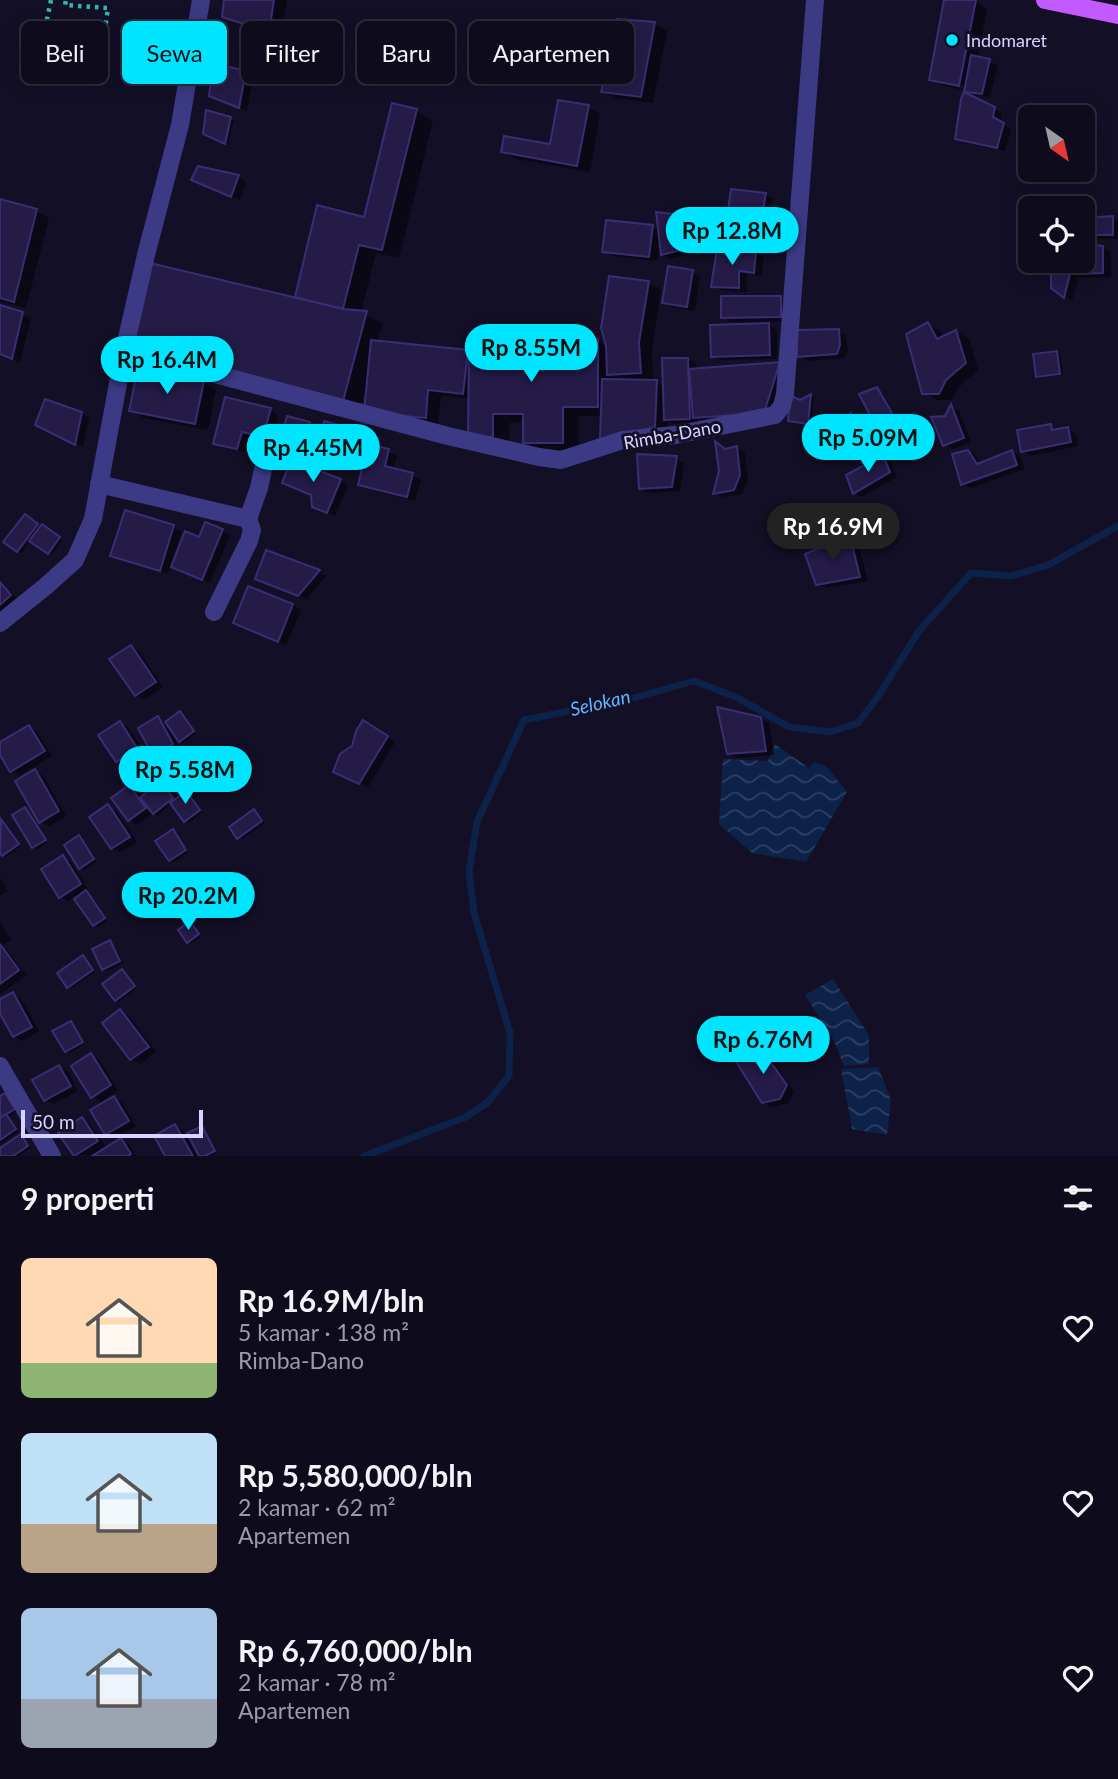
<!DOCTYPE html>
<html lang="id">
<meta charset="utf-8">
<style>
body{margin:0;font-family:Lato,sans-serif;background:#171425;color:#f1f3f6;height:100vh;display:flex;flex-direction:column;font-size:26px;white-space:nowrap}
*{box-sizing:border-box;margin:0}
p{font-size:23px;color:#9b9ba3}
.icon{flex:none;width:38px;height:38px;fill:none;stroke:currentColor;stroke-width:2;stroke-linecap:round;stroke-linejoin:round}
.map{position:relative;height:1156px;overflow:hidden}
.drawer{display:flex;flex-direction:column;background:#0e0b1c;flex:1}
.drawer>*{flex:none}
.hud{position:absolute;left:21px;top:21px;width:700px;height:63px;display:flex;gap:14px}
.needle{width:46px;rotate:146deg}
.controls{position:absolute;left:1018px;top:105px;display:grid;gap:14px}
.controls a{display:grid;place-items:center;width:77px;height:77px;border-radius:10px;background:#0e0b1c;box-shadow:0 4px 18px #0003,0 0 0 2px #2e2b3b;font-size:35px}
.scale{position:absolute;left:21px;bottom:18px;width:182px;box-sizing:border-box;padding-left:7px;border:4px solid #d9d4ff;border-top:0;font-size:19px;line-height:24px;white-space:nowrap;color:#d9d4ff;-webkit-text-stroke:5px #130f26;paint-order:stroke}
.price{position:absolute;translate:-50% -60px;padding:0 16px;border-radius:24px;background:#00e5ff;color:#111;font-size:23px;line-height:46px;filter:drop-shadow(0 2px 4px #0008)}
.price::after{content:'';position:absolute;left:50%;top:42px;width:21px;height:16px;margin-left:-10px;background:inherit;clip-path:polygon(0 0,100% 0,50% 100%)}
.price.on{background:#222;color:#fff}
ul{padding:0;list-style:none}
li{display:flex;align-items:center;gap:21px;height:175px;padding:0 21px}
li span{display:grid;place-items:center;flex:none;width:196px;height:140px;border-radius:10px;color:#555}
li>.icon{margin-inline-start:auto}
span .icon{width:84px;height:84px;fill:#fffc;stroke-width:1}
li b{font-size:30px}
h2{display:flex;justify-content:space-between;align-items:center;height:84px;padding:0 21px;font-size:30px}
.pill{padding:0 24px;border-radius:10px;background:#0e0b1c;box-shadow:0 4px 18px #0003,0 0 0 2px #2e2b3b;font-size:24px;line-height:63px}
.pill.on{background:#00e5ff;color:#111}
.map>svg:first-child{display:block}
</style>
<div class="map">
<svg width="1118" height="1156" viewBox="0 0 1118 1156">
<defs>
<pattern id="water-waves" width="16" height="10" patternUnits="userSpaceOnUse" patternTransform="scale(1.75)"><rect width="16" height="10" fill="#0c2248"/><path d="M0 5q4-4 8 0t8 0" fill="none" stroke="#2f4163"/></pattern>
</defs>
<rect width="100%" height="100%" fill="#130f26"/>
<!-- water -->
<g fill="url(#water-waves)">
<polygon points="775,744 809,768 814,762 826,766 847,792 806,862 752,853 719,824 723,759 768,761"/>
<polygon points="833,979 869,1035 869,1064 844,1066 835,1043 805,995"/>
<polygon points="878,1067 891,1100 887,1135 852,1129 841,1069"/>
</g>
<!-- shadow -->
<g fill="#0007">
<polygon points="226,0 287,0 281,38 236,23 224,16"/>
<polygon points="946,0 975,1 987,9 978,58 998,65 990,97 967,94 1002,113 1000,123 1011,129 1005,151 965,143 957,138 965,87 953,80 951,83 963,90 944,86 931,79"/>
<polygon points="618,21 655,24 667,31 653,103 616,98 603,91"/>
<polygon points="245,72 253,77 247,111 211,95"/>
<polygon points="394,105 417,111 433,121 399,258 376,253 361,313 383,323 377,343 470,353 598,341 607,347 648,283 661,290 652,350 653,381 664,386 688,359 696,364 696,370 780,364 777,419 707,424 698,419 698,423 673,424 668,421 668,433 614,446 603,416 579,416 579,452 541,452 524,442 524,422 509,423 509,446 487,446 470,399 441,396 438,424 378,418 368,387 366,387 360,410 151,354 296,300 318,208 365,219"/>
<polygon points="588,107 600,114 590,172 516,159 503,151 551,146"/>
<polygon points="231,118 234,120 228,144 208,136"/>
<polygon points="238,177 246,181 240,200 201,184"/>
<polygon points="765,194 773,199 769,225 763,225 761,244 732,241 732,244 725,241"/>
<polygon points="0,201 36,211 49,218 26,308 0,301"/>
<polygon points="689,218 698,223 701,251 670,259 662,254 661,241 657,261 612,256 604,251 652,227 660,231"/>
<polygon points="1113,218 1118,221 1118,239 1083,238 1083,220"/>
<polygon points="1102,247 1111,252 1111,277 1078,278 1072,301 1053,287 1053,261 1083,261"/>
<polygon points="718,251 756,252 764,257 761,276 747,274 747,292 721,290 713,286"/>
<polygon points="692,272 700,277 695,311 672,307 664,303"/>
<polygon points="781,298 789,302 789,321 731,322 723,317"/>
<polygon points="0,307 31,318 20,362 0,355"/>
<polygon points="928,324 941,332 944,338 956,332 969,339 978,370 959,387 952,400 937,400 924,393"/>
<polygon points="768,325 777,330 777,359 721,360 713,356"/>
<polygon points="838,331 846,336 848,350 845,358 807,361 799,356"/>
<polygon points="1057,352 1060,354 1063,375 1041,378 1037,376"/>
<polygon points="204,382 216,390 208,430 144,418 131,410"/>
<polygon points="877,389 881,391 895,415 878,422 875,420"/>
<polygon points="811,396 814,397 811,424 793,422 800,402"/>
<polygon points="951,407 959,411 971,442 953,449 945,445 946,417"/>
<polygon points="270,410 278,415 272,440 250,435 246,452 223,447 215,443"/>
<polygon points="81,413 89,418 83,447 45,429"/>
<polygon points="851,415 859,420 870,442 845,457 837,452"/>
<polygon points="310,423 318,428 314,441 320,442 357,432 365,436 355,471 288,453 280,448"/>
<polygon points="1051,426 1059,431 1068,429 1076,434 1078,446 1031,456 1022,451"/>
<polygon points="370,446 397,456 393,470 412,475 421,480 415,501 368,489 360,484"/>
<polygon points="736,448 745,453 748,480 742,494 723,497 715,493 726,450"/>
<polygon points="968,451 977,456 981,464 1012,452 1020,456 1024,469 971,488 963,483"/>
<polygon points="883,457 891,462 897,477 862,497 854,492"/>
<polygon points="676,458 684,463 680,491 649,493 640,488"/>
<polygon points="340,480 348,485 335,516 322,511 313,495"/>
<polygon points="126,512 182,531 172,560 175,561 200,540 222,531 230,535 210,583 171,565 168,574 120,560 112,555"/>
<polygon points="29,519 62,540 52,555 31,540 21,553 18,551"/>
<polygon points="851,542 859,547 868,581 826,588 818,584"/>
<polygon points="267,552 319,572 326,576 307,599 265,583 257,579"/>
<polygon points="0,580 18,600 3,613 0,611"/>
<polygon points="293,605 301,610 286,645 243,627"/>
<polygon points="131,647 139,651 163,687 144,700 136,695"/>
<polygon points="180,713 196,734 183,743 174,738 181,749 163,759 155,754 158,718 166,723"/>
<polygon points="761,719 769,723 774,755 737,758 729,753"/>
<polygon points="120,723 128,727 144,752 125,765 117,760"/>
<polygon points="29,727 37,732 52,756 20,775 11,770 0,751 0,744"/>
<polygon points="372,727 395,742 368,787 343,775 354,747"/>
<polygon points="204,750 223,775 210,784 206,782"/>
<polygon points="35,771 43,776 66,816 49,826 41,822"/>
<polygon points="160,784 176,801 186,793 189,795 202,812 189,823 172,803 158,815 153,813 137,825 129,820 129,787 137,791 142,798"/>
<polygon points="108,807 116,811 137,842 120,853 112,848"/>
<polygon points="25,809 48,842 37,849 33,847"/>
<polygon points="254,811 265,823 242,839 238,837"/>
<polygon points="1,821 21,846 6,857 0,850"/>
<polygon points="173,831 189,852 174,862 157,841"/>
<polygon points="79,837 96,862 84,870 80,868"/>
<polygon points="63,858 71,862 88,889 84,891 90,894 107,921 98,927 75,897 68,901 60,896"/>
<polygon points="0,878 8,891 0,895"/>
<polygon points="198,890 212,908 199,919 195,917"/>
<polygon points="0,922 11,940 1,946 7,950 26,975 2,993 0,992"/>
<polygon points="190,923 201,936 192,943 188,941"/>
<polygon points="110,942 113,944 123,963 107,971 104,969"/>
<polygon points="83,957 95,972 72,988 68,986"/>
<polygon points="123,971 137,988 119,1002 116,1000"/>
<polygon points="13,994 21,999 39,1031 22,1041 14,1036 0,1011 0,1001"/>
<polygon points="121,1011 129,1016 156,1052 140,1064 132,1059 105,1023"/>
<polygon points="71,1023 74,1025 85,1044 69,1053 66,1051"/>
<polygon points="758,1047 766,1051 794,1091 788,1103 771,1107 763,1102 751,1058"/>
<polygon points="91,1055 99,1060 118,1090 101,1102 93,1097 73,1067"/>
<polygon points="59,1067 68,1071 78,1091 54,1104 45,1099"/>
<polygon points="5,1095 17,1111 8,1117 18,1132 0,1144 0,1098"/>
<polygon points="114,1098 122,1103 136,1126 115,1139 107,1134"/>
<polygon points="82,1119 90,1124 107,1149 121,1140 129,1144 136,1156 76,1155 61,1133"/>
<polygon points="175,1126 183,1131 197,1156 167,1156"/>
<polygon points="202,1128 205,1130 217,1153 211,1156 201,1156"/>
<polygon points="21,1136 31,1148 18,1156 0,1156 0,1149"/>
</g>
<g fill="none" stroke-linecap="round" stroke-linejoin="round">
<!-- stream -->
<polyline stroke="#0c2248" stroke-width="7" points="364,1156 466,1117 488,1102 509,1076 510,1033 474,913 469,871 477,822 524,720 630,699 694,681 736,697 789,727 830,732 858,723 877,698 919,631 971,573 1011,576 1048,565 1118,526"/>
</g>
<!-- building -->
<g fill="#241b47" stroke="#3b2d73" stroke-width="2">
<polygon points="224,0 274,0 269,32 222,17"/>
<polygon points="944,0 976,0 959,86 929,80"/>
<polygon points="617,19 655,22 641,97 601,92"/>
<polygon points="971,55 990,59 982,94 964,92"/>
<polygon points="213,63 246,71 239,108 209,96"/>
<polygon points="964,92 995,107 993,117 1004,123 997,148 955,139 961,99"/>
<polygon points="558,100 589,105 577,166 501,152 504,136 550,144"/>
<polygon points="392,103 417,109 382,250 359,245 343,309 295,297 317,205 364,217"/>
<polygon points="206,110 231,117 225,144 203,134"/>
<polygon points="198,166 239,175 231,197 191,180"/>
<polygon points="731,189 766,193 761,222 727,218"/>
<polygon points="0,199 37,209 14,302 0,298"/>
<polygon points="656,212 690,216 693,247 661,255"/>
<polygon points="1113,216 1113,235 1083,235 1083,218"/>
<polygon points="727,218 756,221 753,245 723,241"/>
<polygon points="606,220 653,225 649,257 602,252"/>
<polygon points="1083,244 1103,246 1103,273 1070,274 1064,298 1051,288 1051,261 1083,261"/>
<polygon points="717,249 756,251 754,273 739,271 739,288 711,287"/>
<polygon points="150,263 343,309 367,311 343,401 132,345"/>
<polygon points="668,266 693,270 687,307 662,303"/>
<polygon points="609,276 649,281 639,342 641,373 607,375 606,346 601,328"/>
<polygon points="721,296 781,296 781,317 721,318"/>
<polygon points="0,305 23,312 12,359 0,354"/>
<polygon points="928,322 937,339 956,330 966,363 946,380 939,394 922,394 906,334"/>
<polygon points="769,323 770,355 711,357 710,325"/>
<polygon points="839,329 840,345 837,354 797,357 797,330"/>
<polygon points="598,339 598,407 563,407 563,443 523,443 523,414 493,414 493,437 468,437 469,340"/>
<polygon points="371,340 468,350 463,394 428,390 426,418 364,412"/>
<polygon points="1057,351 1060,374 1036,377 1033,354"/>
<polygon points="662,358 688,358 690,419 664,420"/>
<polygon points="780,362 764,413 693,418 689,369"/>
<polygon points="138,368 204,381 195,424 129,411"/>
<polygon points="602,379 657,380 655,427 600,440"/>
<polygon points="877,387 892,413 873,421 859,394"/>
<polygon points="811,394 808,424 788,421 790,395 800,400"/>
<polygon points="225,397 271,408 263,437 242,432 237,449 213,444"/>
<polygon points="45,399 82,412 75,445 35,425"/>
<polygon points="951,404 964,438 943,446 931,417 945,416"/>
<polygon points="851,413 863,437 836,454 819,433"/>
<polygon points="287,416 310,422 306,437 319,440 324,421 358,430 347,468 278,449"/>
<polygon points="1051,424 1052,430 1068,427 1071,442 1021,452 1017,430"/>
<polygon points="715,441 725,449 737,446 740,475 734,490 713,494 719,471"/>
<polygon points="368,444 389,449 385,466 413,473 407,497 358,485"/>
<polygon points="968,450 977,464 1012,450 1017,465 961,485 952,454"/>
<polygon points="637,454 677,456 672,487 639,489"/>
<polygon points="883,455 890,472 853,494 846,475"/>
<polygon points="291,460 341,479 327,513 312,507 311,495 282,483"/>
<polygon points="125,510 174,525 160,571 110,556"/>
<polygon points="25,514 38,524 17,552 3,542"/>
<polygon points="205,522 223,529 202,580 171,567 185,531 199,537"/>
<polygon points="42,524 60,537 48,554 29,541"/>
<polygon points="851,540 860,577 816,585 805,554 826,545"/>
<polygon points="266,550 320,570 298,596 255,579"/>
<polygon points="0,582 11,595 0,605"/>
<polygon points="248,586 293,604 278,642 233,623"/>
<polygon points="131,645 156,682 135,696 109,659"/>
<polygon points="717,707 761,717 766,751 727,754"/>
<polygon points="180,711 194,731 179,742 165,722"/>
<polygon points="158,716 173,744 153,756 138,728"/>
<polygon points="363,720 388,736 359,784 333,772 340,754 352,746 356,731"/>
<polygon points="120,721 137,748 116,762 98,735"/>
<polygon points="29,725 45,751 10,772 0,755 0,742"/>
<polygon points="204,748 221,772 205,784 188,759"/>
<polygon points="35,769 59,811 39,823 15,781"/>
<polygon points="160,781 173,798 153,814 140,798"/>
<polygon points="129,785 146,808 128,821 111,798"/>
<polygon points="186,791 200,810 184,822 170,803"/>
<polygon points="108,804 130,837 111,849 89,817"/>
<polygon points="25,807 46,840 32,848 12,815"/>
<polygon points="254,809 262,821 237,839 229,827"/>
<polygon points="1,819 19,844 2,856 0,853"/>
<polygon points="173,829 186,850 169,861 155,841"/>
<polygon points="79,835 94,859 79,869 64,845"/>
<polygon points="63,855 81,884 59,898 41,869"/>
<polygon points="195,886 210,906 194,918 179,899"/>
<polygon points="86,890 105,918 93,926 74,899"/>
<polygon points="190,921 199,934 187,943 178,930"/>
<polygon points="110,940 120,961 102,970 92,949"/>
<polygon points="0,944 19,970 0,984"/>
<polygon points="83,955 93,970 67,988 57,973"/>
<polygon points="122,969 135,986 115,1001 102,984"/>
<polygon points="13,992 32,1027 13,1037 0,1014 0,999"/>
<polygon points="120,1009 149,1047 130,1060 102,1023"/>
<polygon points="71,1021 83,1042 65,1052 52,1031"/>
<polygon points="758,1044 787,1085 780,1099 762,1103 735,1060 750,1057"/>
<polygon points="91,1053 111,1085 91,1098 71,1066"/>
<polygon points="59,1065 71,1086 44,1101 32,1080"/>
<polygon points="5,1093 15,1109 0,1118 0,1096"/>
<polygon points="114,1096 129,1121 105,1135 90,1110"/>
<polygon points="6,1114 16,1129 0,1140 0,1118"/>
<polygon points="82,1117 98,1141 74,1156 58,1133"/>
<polygon points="175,1124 193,1156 165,1156 154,1136"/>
<polygon points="202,1126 215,1151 205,1156 199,1156 187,1133"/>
<polygon points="21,1134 28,1146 13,1156 0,1156 0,1148"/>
<polygon points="121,1138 131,1154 128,1156 92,1156"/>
</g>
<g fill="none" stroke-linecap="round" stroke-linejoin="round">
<!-- path -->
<polyline stroke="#2fb8b0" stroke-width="4.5" stroke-dasharray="3.5 5" stroke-linecap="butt" points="51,0 41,48 99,64 106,45 103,44 108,8 65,5 66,0"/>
<!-- minor -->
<g stroke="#3d3a85" stroke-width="18">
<polyline points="124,351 140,354 448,436 539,457 561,460 623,440 675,435 775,415 782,406 785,394 815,0"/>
<polyline points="99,484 248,519 252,530 249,541 214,612"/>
<polyline points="248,519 259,488 268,446"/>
<polyline points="0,623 46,586 75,560 93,519 124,351 146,255 180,125 201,0"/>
<polyline points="0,1066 52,1156"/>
</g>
<!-- primary -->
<polyline stroke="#c25bff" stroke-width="18" points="1045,0 1118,15"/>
</g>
<!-- markers -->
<circle fill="#00e5ff" stroke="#130f26" stroke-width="2.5" cx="952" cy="40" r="7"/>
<g text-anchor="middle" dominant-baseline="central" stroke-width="6" stroke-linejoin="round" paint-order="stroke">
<!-- poi labels -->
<g font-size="18" fill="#d9d4ff" stroke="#130f26" text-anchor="start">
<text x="966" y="40">Indomaret</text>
</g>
<!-- street labels -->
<g font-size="18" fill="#d9d4ff" stroke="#130f26">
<text transform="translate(672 434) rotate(-10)">Rimba-Dano</text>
</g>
<!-- water labels -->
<g font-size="19" font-style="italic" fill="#62b6ff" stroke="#130f26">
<text transform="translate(600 702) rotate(-13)">Selokan</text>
</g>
</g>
</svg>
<div class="controls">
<a><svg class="needle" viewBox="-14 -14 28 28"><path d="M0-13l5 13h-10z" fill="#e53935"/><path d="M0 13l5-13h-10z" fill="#9b9ba3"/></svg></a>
<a><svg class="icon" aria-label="locate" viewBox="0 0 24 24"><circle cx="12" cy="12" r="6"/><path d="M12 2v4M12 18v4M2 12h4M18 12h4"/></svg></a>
</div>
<div class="scale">50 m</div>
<b class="price" style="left:732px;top:267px">Rp 12.8M</b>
<b class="price" style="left:531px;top:384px">Rp 8.55M</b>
<b class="price" style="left:167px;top:396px">Rp 16.4M</b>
<b class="price" style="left:868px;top:474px">Rp 5.09M</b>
<b class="price" style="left:313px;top:484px">Rp 4.45M</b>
<b class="price on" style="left:833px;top:563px">Rp 16.9M</b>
<b class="price" style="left:185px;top:806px">Rp 5.58M</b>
<b class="price" style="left:188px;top:932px">Rp 20.2M</b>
<b class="price" style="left:763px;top:1076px">Rp 6.76M</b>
<div class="hud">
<a class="pill">Beli</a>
<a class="pill on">Sewa</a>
<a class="pill">Filter</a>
<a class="pill">Baru</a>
<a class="pill">Apartemen</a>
</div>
</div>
<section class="drawer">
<h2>9 properti<svg class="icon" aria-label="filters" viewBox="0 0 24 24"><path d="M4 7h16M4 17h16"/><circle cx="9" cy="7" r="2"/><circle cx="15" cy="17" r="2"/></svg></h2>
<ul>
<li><span style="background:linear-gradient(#ffd9b3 75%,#8fb573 0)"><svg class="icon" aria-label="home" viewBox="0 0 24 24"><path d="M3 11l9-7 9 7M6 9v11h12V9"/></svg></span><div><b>Rp 16.9M/bln</b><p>5 kamar · 138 m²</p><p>Rimba-Dano</p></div><svg class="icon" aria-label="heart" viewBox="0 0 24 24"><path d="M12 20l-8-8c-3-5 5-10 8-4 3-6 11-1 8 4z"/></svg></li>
<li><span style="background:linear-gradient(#bfe0f5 65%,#b9a48a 0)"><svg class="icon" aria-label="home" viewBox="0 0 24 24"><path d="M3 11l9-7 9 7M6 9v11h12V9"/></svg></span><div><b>Rp 5,580,000/bln</b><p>2 kamar · 62 m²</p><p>Apartemen</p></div><svg class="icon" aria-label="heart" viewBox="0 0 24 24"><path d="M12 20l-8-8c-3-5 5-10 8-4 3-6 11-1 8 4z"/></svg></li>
<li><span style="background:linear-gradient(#a9c7e8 65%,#9aa5b1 0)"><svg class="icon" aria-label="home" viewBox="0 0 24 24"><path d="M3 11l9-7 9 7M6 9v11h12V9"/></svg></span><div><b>Rp 6,760,000/bln</b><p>2 kamar · 78 m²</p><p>Apartemen</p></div><svg class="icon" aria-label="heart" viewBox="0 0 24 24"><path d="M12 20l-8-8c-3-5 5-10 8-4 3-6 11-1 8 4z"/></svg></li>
</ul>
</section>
